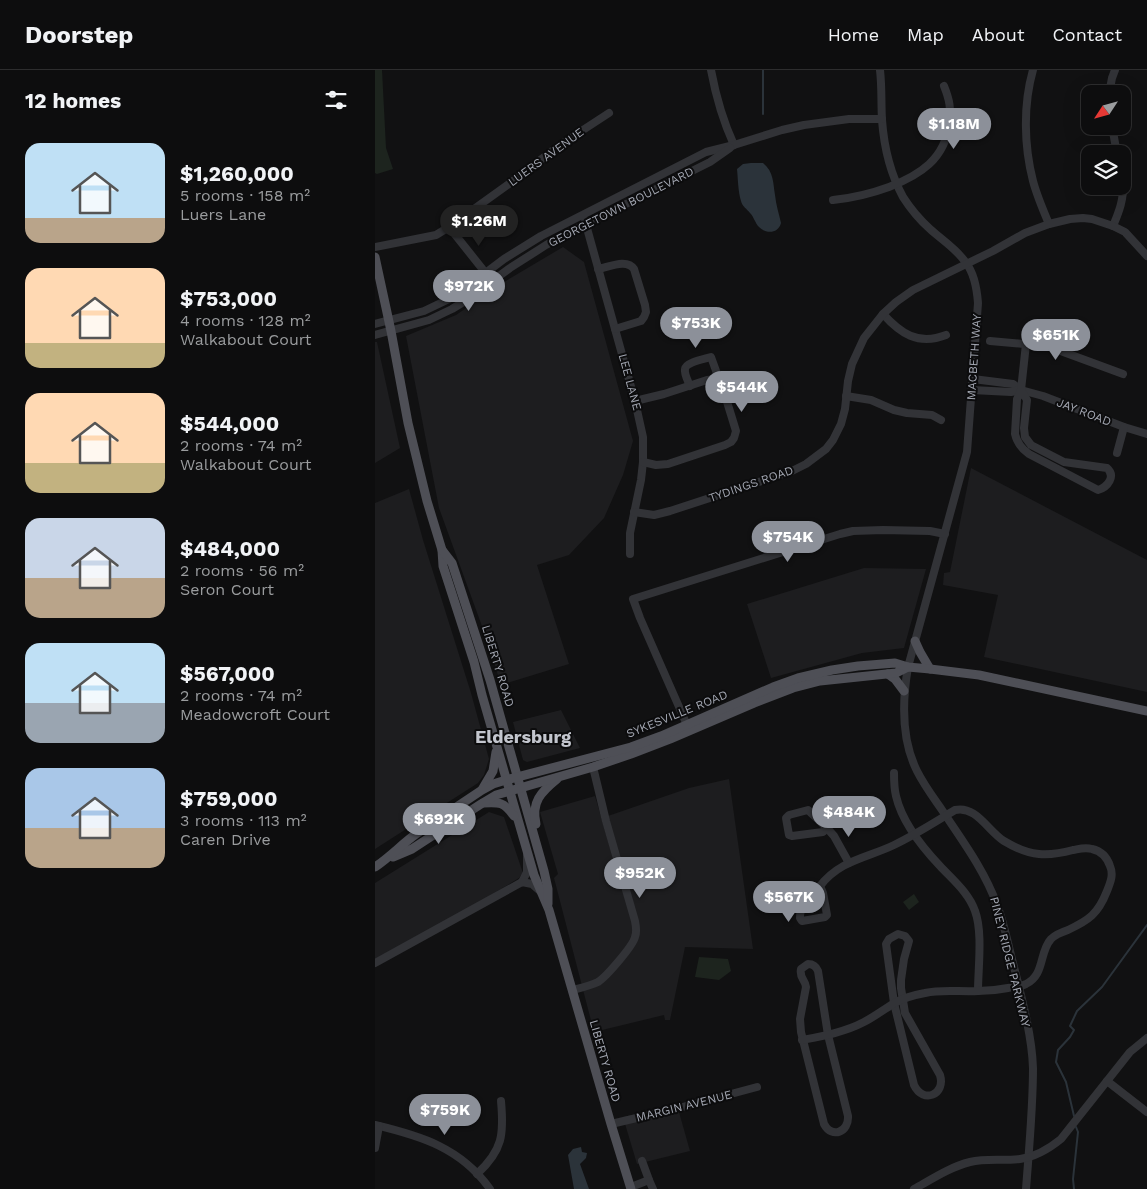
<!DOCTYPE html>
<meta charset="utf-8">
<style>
body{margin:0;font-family:"Work Sans",sans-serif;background:#161617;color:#f1f3f6;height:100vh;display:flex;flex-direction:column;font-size:19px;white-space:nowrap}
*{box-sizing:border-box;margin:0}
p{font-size:16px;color:#9a9c9e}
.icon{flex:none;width:28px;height:28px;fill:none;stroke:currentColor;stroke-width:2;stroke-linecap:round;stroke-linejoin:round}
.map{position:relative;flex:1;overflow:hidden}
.side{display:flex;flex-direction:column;background:#0d0d0e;width:375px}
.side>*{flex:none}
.needle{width:32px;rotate:234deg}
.fabs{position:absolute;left:706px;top:15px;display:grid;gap:10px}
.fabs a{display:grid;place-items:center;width:50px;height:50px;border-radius:10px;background:#0d0d0e;box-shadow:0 5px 20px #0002,0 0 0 1px #2d2d2e;font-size:25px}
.price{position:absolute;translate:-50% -42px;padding:0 11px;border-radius:18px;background:#8c9099;color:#fff;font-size:16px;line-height:32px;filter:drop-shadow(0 1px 2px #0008)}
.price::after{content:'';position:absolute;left:50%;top:30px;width:15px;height:11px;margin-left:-8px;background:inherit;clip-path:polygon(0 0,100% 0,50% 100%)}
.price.active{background:#222;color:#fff}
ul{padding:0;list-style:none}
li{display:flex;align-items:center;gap:15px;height:125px;padding:0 25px}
li span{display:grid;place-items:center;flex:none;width:140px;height:100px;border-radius:15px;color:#555}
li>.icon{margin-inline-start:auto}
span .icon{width:60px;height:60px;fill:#fffc;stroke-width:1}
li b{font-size:21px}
h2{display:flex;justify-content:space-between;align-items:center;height:60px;padding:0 25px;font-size:21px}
header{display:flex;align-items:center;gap:30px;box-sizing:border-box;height:70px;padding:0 25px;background:#0d0d0e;border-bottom:1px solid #2d2d2e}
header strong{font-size:24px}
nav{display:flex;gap:28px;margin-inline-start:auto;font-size:18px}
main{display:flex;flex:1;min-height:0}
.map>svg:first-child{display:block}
</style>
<header>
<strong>Doorstep</strong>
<nav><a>Home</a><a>Map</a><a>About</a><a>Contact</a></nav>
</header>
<main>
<section class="side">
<h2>12 homes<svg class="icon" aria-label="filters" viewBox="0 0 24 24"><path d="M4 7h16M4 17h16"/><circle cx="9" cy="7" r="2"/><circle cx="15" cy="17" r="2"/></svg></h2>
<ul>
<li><span style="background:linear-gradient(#bfe0f5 75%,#b9a48a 0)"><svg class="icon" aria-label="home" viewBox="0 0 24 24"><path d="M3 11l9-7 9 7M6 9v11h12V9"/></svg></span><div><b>$1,260,000</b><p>5 rooms · 158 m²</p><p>Luers Lane</p></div></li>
<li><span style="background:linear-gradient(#ffd9b3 75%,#c2b280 0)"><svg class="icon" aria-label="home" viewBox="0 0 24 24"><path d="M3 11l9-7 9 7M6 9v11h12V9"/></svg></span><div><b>$753,000</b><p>4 rooms · 128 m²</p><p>Walkabout Court</p></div></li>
<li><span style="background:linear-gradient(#ffd9b3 70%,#c2b280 0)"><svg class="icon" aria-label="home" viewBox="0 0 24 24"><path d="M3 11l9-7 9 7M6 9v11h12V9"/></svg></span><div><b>$544,000</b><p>2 rooms · 74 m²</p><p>Walkabout Court</p></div></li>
<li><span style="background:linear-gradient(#c9d6e8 60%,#b9a48a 0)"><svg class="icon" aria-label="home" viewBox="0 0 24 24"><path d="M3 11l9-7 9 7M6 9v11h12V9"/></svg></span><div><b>$484,000</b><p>2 rooms · 56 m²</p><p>Seron Court</p></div></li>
<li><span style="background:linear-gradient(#bfe0f5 60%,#9aa5b1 0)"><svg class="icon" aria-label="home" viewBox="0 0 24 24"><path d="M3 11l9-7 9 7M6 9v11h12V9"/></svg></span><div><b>$567,000</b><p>2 rooms · 74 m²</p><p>Meadowcroft Court</p></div></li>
<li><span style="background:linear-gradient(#a9c7e8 60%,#b9a48a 0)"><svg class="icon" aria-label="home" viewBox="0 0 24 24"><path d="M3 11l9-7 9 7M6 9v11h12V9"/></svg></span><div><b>$759,000</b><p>3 rooms · 113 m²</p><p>Caren Drive</p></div></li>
</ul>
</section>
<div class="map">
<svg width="772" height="1119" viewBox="0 0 772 1119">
<rect width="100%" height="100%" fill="#111112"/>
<!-- built -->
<g fill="#1d1d1f">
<polygon points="188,177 209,192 258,371 248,405 229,448 194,485 162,495 194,594 126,615 112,570 64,438 31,266 81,245 134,209"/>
<polygon points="0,272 2,272 25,378 0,393"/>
<polygon points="596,398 772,490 772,622 609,587 623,525 568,515 569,503 575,502"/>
<polygon points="34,419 48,470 96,623 114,689 109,705 103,713 0,779 0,433"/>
<polygon points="489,498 551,499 529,578 487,583 396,608 372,534"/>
<polygon points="186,640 205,678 152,692 148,690 138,652"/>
<polygon points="354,709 378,879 310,877 295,950 290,950 289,945 219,962 179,808 183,804 165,742 220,726 246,816 233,746 314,718"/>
<polygon points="114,742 129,747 148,803 144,808 95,838 0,889 0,813"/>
<polygon points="302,1035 315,1081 262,1094 248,1047"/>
</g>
<!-- green -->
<g fill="#1d241e">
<polygon points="0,0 7,0 11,78 18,99 2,104 0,103"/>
<polygon points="539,824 544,832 534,840 528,832"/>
<polygon points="324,887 353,889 356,901 344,910 320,907"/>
</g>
<!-- water -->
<g fill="#2b333a">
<path d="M 376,93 L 388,93 C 399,102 398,113 400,125 C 401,135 404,144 406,153 C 403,164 391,164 384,157 C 380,153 379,147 375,143 C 372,139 367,136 366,131 C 363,121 363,109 362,99 L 368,94 Z"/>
<polygon points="206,1077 207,1082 212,1083 211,1088 205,1094 214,1119 199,1119 193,1085 198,1079"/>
</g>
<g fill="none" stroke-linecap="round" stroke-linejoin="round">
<!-- stream -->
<g stroke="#2b333a" stroke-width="2">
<polyline points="388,0 388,44"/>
<polyline points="699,1046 691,1012 681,992 683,980 695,967 699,960 695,956 702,941 727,917 772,855"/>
<polyline points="699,1119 698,1109 703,1062 701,1057"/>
</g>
<!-- minor -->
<g stroke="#323337" stroke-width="8">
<path d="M 336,0 C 341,27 348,51 359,75"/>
<path d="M 505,0 C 507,17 506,33 507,50 C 509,77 515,103 528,127 C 535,138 545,150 555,159 C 567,170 582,179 591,193 C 599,203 602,220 603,233 L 592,382 L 533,597 C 527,632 526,669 542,701 C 549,715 558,727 567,740 C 587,770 610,801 622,835 C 629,853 633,874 638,893 C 646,925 657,965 658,998 C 658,1038 654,1079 651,1119"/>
<path d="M 658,0 C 648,35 649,76 658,111 C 662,126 668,140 674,154"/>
<polyline points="734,24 737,8 740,0"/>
<polyline points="737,56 742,84"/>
<path d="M 458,130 C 478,128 495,124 514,117 C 545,105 570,89 574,54 C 576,38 575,31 569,16"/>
<polyline points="210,151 260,331 268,367 268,392 266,410 255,463 255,484"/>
<path d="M 738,156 C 744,142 749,129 748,113"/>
<polyline points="74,157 113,206"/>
<polyline points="0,177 61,165 74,157 138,111 185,75 234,43"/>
<path d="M 223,199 C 234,197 252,188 259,199 L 270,235 L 271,242 L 269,247 L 266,251 L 240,259"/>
<path d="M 508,244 C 525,263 543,276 571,265"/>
<polyline points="0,254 49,241 72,230 84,223 129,189 166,166 331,82 359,75 407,60 429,55 474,49 507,49"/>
<polyline points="0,265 54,250 77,239 90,231 135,198 171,175 211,154 335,92 355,78"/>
<polyline points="615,271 672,276 748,304"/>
<polyline points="598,309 638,314 646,320 668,326 749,357 772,364"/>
<path d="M 315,316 C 313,311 309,304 310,299 C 311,292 330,289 336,287 L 344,309"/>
<polyline points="597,320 636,322 646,320"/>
<path d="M 646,320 L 652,330 L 649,358 L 650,367 L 656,375 L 689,392 L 732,398 C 741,406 733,417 723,420 L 654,384 C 647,379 642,373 640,364 L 642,329 L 646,320 L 651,274"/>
<polyline points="471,326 496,330 519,340 532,343 557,345 566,350"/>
<polyline points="260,331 289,324 332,310 340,309 344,309 346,312 349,322 361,361 359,368 356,372 350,375 293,394 281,395 268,392"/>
<polyline points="742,383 749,357"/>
<polyline points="259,442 279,445 295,441 417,401 431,394 451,379 458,370 466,354 470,339 473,311 477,294 489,268 508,244 521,232 538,220 618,181 650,163 674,154 695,149 708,148 717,149 738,156 750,162 772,186"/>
<polyline points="312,655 265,548 258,529 465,464 478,461 508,460 555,461 570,464"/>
<path d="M 519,703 C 519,710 519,718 521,726 C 527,752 547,777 565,796 C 578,810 594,823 600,841 C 608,862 603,899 603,921"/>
<polygon points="433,740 452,758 448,762 417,766 414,765 411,748 414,745"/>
<polyline points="452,758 459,766 474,793"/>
<polyline points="147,812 152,802 152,785"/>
<path d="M 445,816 L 448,823 L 452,845 L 450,847 L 427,851 L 425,848 C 424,836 437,825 445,816 Z"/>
<path d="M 523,864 L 530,866 L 534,871 L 529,889 L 526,910 L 526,918 L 530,943 L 565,1005 C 571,1025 548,1034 539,1015 L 519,933 L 511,874 L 514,869 Z"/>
<polyline points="0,893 147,812 157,814 165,821"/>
<path d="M 433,894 C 438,894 441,896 443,901 L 453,965 L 473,1046 C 474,1062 457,1069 449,1054 L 426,962 L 425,949 L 431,917 C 430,909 424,908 426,899 Z"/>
<path d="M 197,920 C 205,918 215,916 223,912 C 231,907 258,876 260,867 C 262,862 261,856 260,851 L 231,751 L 218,697"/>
<path d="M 427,970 C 448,966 470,962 489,952 C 499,947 508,940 518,934 C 527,928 539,925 550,923 C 567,919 585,922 603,921 C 613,921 623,920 633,918 C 639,917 646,917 651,914 C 670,905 664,882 676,869 C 681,864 687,862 693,860 C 714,850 723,844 732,821 C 735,813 739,805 735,796 C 732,787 726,781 717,779 C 710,777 704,779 698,780 C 687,783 675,785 664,784 C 652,783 639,777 629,771 C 613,761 601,735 580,740 C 560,752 540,765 519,775 C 492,788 465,790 445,816"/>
<polyline points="732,1011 772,1042"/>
<polyline points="236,1054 300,1039 382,1017"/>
<path d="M 0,1055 C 46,1066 86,1078 115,1119"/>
<polyline points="0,1078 4,1056"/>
<polyline points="267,1091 274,1110"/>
<path d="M 102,1104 C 128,1080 129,1064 126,1031"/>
<polyline points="256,1117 274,1110 278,1119"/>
<path d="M 539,1119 C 557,1109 575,1097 595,1092 C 611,1088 628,1091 645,1089 C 660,1087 675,1078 686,1069 L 755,982 L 772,968"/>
</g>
<!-- major -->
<g stroke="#4e4f56" stroke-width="9">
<polyline points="0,187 16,261 33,353 52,431 67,480 68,496 99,592 107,625 159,805 174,840 236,1054 256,1119"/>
<polyline points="67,480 77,493 115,610 169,801 173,819 173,834"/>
<polyline points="540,571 545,582 555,599"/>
<polyline points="513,604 520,609 529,621"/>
<polyline points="108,718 118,701 121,682"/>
<path d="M 108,733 C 125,732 129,732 139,746"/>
<path d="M 161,754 C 156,732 166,722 182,709"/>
<polyline points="18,787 37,779 106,734 121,725 218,697 256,684 295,669 379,633 418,618 445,611 521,603 533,597"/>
<path d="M 0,797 C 15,787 27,774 41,764 L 107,720 L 118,714 L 131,710 L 256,677 L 286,666 L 398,617 L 423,608 L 457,600 L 483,596 L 520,593 L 533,597 L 555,599 L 604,605 L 772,641"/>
</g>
</g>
<g text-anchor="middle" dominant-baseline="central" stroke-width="4" stroke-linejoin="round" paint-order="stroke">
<!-- street labels -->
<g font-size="12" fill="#a3a7b2" stroke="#0c0c0d">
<text transform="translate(171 87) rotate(-36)">LUERS AVENUE</text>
<text transform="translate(246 137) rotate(-27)">GEORGETOWN BOULEVARD</text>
<text transform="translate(599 287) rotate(-86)">MACBETH WAY</text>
<text transform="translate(255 312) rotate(75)">LEE LANE</text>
<text transform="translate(709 342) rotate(21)">JAY ROAD</text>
<text transform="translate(376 414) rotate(-19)">TYDINGS ROAD</text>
<text transform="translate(123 596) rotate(73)">LIBERTY ROAD</text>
<text transform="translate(302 644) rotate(-22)">SYKESVILLE ROAD</text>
<text transform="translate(635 892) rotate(76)">PINEY RIDGE PARKWAY</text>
<text transform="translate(230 991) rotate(74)">LIBERTY ROAD</text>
<text transform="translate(309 1036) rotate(-14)">MARGIN AVENUE</text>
</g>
<!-- district labels -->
<g font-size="18" font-weight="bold" fill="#c3c6ce" stroke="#0c0c0d">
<text x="148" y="666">Eldersburg</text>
</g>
</g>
</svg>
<div class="fabs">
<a><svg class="needle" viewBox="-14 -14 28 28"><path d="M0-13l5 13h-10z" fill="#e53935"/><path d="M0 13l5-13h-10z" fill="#9a9c9e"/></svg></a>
<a><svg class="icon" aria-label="layers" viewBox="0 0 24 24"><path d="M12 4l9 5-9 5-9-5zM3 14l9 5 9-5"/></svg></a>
</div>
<b class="price" style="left:579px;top:80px">$1.18M</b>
<b class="price active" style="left:104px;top:177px">$1.26M</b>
<b class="price" style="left:94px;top:242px">$972K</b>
<b class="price" style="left:321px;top:279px">$753K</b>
<b class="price" style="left:681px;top:291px">$651K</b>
<b class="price" style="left:367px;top:343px">$544K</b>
<b class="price" style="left:413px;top:493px">$754K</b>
<b class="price" style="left:474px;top:768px">$484K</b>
<b class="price" style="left:64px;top:775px">$692K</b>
<b class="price" style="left:265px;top:829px">$952K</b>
<b class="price" style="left:414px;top:853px">$567K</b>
<b class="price" style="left:70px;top:1066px">$759K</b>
</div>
</main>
